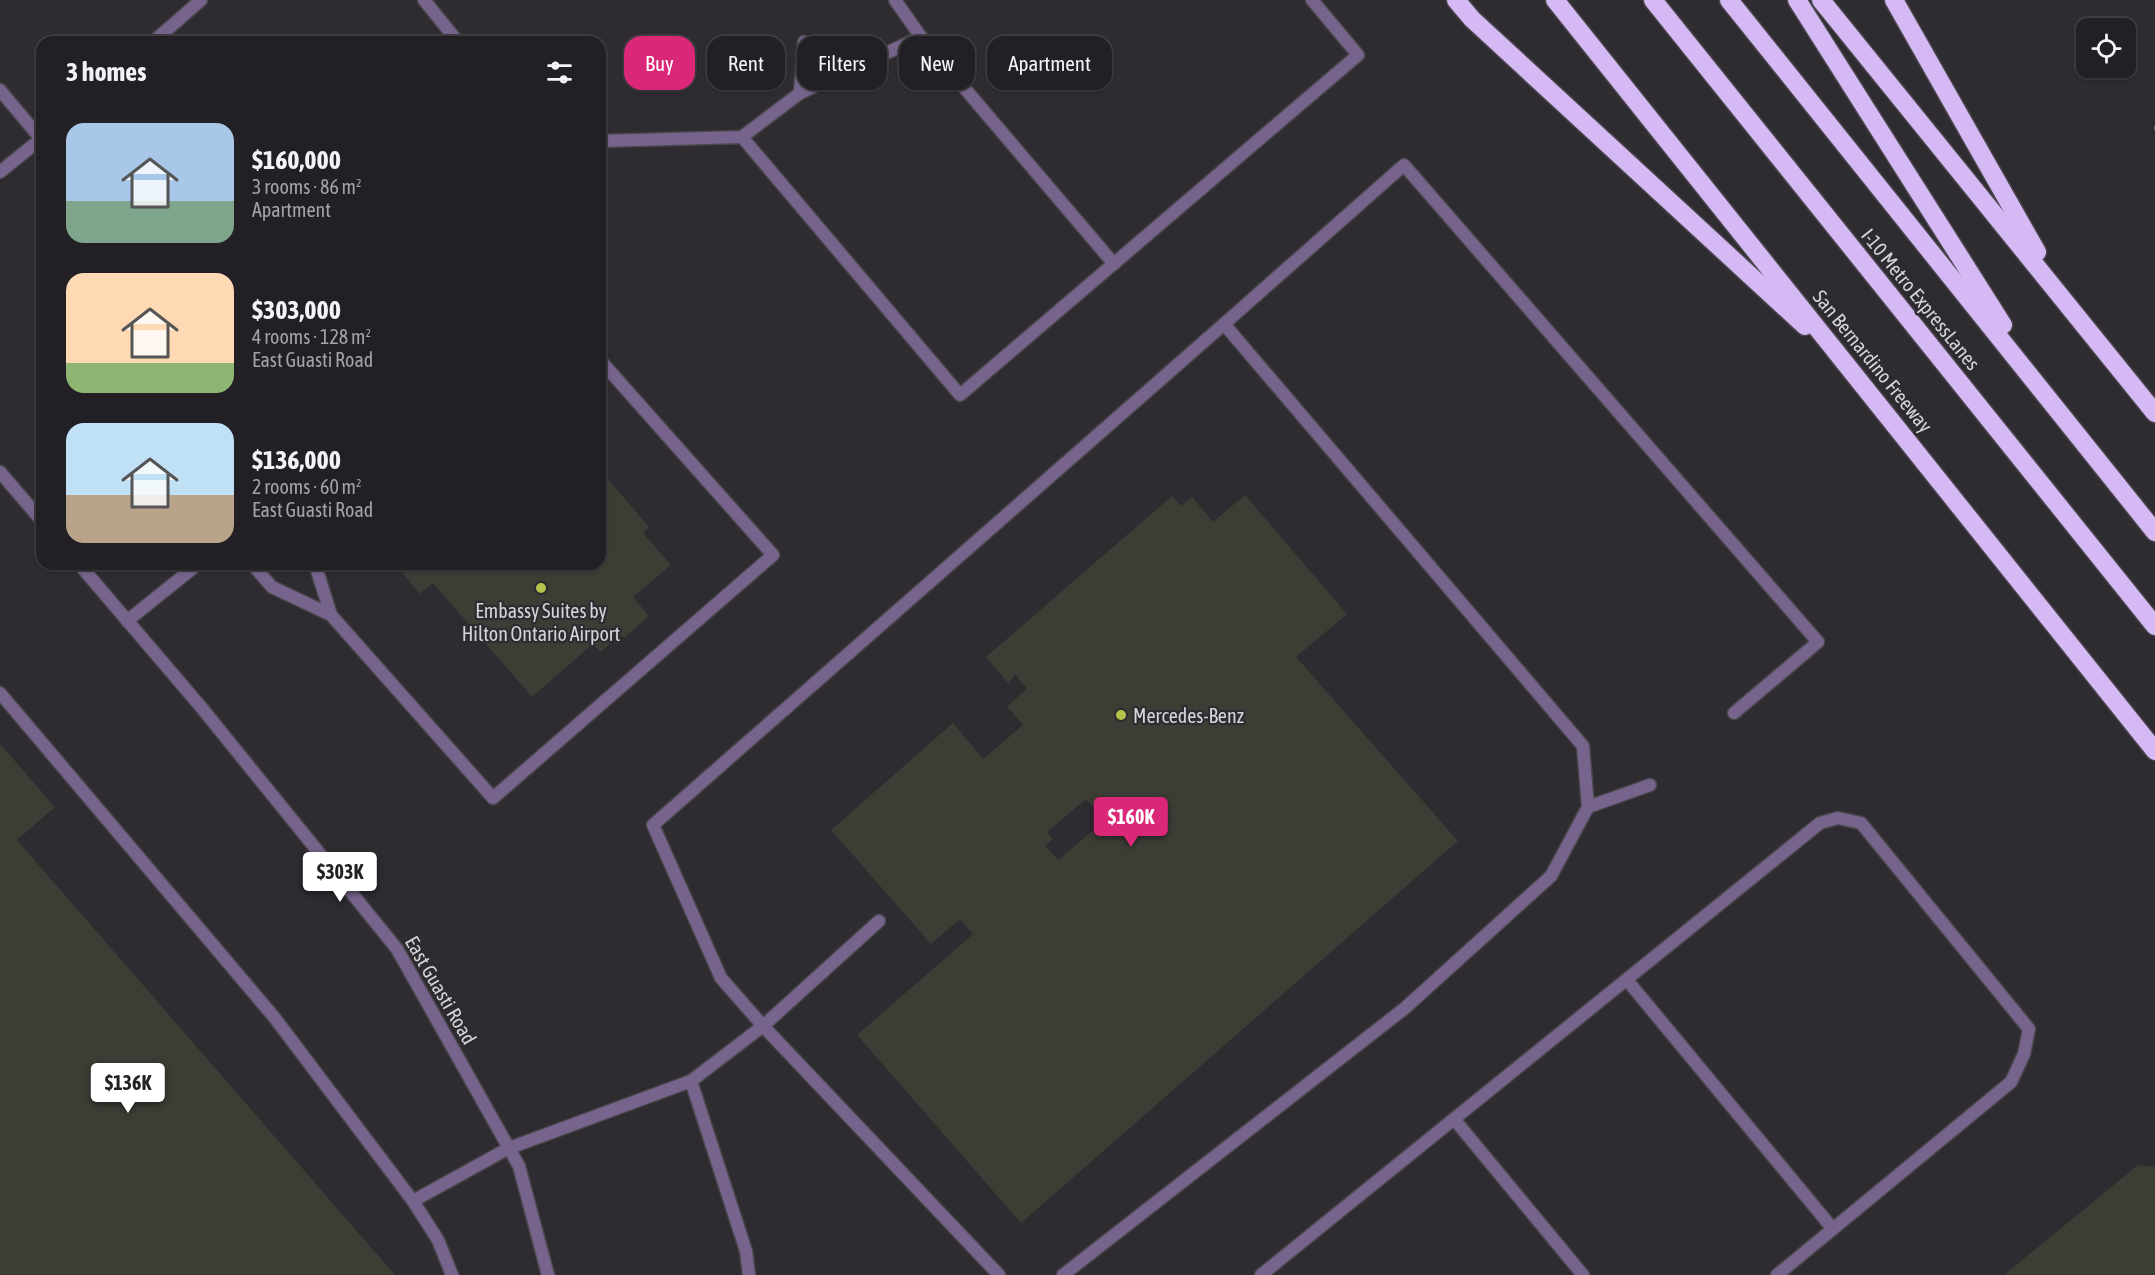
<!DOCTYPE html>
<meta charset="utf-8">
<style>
body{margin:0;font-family:"Asap Condensed",sans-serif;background:#2a282d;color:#f1f3f6;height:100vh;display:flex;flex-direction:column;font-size:22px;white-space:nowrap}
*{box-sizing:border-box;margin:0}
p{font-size:20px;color:#a2a3a7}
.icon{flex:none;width:33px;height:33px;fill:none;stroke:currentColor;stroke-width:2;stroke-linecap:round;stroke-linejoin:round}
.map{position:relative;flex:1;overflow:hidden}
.panel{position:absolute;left:36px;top:36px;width:570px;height:534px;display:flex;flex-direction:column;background:#222025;border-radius:18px;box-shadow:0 2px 4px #0004,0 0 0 2px #3f3e42}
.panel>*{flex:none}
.banner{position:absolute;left:624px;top:36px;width:570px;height:54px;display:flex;gap:12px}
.buttons{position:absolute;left:2076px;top:18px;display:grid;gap:12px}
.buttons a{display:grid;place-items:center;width:60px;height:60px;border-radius:12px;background:#222025;box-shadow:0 2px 4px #0004,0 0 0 2px #3f3e42;font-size:30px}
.price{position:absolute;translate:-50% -51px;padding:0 14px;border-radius:6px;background:#fff;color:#222;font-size:20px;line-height:39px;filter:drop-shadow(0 2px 3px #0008)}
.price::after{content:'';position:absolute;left:50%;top:36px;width:18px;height:14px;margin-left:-9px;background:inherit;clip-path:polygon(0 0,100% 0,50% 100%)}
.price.active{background:#db2777;color:#fff}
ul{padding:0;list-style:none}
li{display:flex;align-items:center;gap:18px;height:150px;padding:0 30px}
li span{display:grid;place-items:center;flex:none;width:168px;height:120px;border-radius:18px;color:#555}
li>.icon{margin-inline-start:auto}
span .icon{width:72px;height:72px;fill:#fffc;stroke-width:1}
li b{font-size:26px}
h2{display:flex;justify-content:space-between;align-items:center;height:72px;padding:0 30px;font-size:26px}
.tag{padding:0 21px;border-radius:18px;background:#222025;box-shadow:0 2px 4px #0004,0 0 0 2px #3f3e42;font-size:21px;line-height:54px}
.tag.active{background:#db2777;color:#fff}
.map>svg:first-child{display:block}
</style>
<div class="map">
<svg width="2155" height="1275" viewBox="0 0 2155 1275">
<rect width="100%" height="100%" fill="#2e2b31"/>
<!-- building -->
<g fill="#3c3e36" fill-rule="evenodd">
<polygon points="600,470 649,527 643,533 671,565 633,597 649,616 624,638 621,635 600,652 593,644 532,697 433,583 420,594 395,564 600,564"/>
<path d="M 1245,495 L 1347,614 L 1296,657 L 1458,841 L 1021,1223 L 857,1035 L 973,934 L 960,919 L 931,944 L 831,830 L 953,723 L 983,759 L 1023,725 L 1007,706 L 1027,689 L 1015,674 L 1009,684 L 986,657 L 1172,496 L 1181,506 L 1192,497 L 1213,522 ZM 1086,799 L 1105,820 L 1058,860 L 1045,846 L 1053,839 L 1047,832 Z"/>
<polygon points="0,744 55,807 17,840 395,1275 0,1275"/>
<polygon points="2138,1165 2155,1167 2155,1275 2004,1275"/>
</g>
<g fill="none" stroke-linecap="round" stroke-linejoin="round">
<!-- lane casing -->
<g stroke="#49464c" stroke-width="15">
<g id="lane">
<polyline points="424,0 458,42"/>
<polyline points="895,0 921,37 1114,264"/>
<polyline points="153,42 201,0"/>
<polyline points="0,90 41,139"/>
<polyline points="800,93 921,37"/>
<polyline points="742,137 960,395 1358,55 1312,0"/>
<polyline points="600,141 742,137 800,93 804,42"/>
<polyline points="0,172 42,138"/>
<polyline points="1224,324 1404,165 1818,642 1734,713"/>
<polyline points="252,564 272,587 331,615 493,798 773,555 600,360"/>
<polyline points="315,564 331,615"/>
<polyline points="127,621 198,564"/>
<polyline points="0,693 274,1017 413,1201 509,1148 691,1081 746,1251 749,1275"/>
<polyline points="1588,807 1650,785"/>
<polyline points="879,921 763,1026 999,1275"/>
<polyline points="1627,980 1833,1229"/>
<polyline points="691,1081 763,1026 721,978 653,825 1224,324 1583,746 1588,807 1551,876 1405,1008 1063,1275"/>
<polyline points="1454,1119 1583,1275"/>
<polyline points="413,1201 438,1240 452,1275"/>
<polyline points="1261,1275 1820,823 1838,818 1861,823 2029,1029 2024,1054 2011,1082 1777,1275"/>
</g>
</g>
<!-- street casing -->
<g stroke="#49464c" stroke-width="15">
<g id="street">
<polyline points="0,472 42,521"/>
<polyline points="79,564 201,707 397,949 519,1166 548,1275"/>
</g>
</g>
<!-- highway casing -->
<g stroke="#49464c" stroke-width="21">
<g id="highway">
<polyline points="1456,0 1472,19 1805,326"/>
<polyline points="1555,0 2155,751"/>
<polyline points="1653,0 2155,626"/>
<polyline points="1729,0 2155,532"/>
<polyline points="1797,0 2003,325"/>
<polyline points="1821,0 2155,413"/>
<polyline points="1894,0 2037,252"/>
</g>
</g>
<!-- path -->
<polyline stroke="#6b696e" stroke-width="4" stroke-dasharray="4.5 3" stroke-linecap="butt" points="2154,128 2155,128"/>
<!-- lane -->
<use href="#lane" stroke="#77648c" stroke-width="12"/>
<!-- street -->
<use href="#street" stroke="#77648c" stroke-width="12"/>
<!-- highway -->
<use href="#highway" stroke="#d5b9f4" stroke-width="18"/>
</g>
<!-- markers -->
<g fill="#b5c24a" stroke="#2e2b31" stroke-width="2">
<circle cx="541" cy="588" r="6"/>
<circle cx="1121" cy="715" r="6"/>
</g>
<g text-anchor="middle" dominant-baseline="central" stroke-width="4.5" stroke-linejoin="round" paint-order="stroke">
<!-- street labels -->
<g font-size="20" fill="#d6d4d8" stroke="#2e2b31">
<text transform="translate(1921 299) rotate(51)">I-10 Metro ExpressLanes</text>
<text transform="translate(1873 361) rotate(51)">San Bernardino Freeway</text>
<text transform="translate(441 990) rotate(60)">East Guasti Road</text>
</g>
<!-- poi labels -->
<g font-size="20" fill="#d6d4d8" stroke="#2e2b31">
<text x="541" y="610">Embassy Suites by<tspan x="541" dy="23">Hilton Ontario Airport</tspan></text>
<text x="1133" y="715" text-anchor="start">Mercedes-Benz</text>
</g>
</g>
</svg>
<div class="buttons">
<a><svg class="icon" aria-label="locate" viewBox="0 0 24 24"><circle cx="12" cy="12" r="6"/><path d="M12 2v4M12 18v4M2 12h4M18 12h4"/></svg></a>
</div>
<b class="price active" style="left:1131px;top:848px">$160K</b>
<b class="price" style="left:340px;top:903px">$303K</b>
<b class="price" style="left:128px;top:1114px">$136K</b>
<div class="banner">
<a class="tag active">Buy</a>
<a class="tag">Rent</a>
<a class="tag">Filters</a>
<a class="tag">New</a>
<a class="tag">Apartment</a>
</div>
<section class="panel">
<h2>3 homes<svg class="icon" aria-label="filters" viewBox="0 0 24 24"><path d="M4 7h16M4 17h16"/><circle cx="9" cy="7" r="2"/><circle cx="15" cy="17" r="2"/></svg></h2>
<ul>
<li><span style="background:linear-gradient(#a9c7e8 65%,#7fa58c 0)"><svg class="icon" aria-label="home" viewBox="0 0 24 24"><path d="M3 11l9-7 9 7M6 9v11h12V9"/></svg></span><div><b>$160,000</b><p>3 rooms · 86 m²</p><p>Apartment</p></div></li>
<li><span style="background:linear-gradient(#ffd9b3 75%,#8fb573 0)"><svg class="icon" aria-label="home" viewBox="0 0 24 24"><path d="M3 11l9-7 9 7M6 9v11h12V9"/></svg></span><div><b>$303,000</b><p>4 rooms · 128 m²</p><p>East Guasti Road</p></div></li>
<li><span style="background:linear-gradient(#bfe0f5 60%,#b9a48a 0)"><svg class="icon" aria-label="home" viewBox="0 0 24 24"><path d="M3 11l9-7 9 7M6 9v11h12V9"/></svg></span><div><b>$136,000</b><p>2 rooms · 60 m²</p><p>East Guasti Road</p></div></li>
</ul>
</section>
</div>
